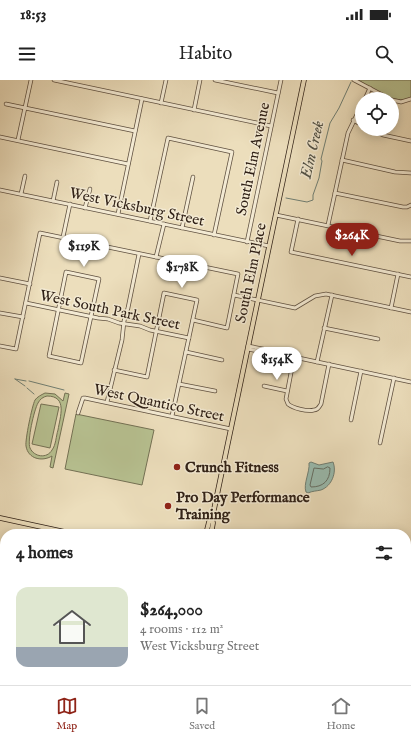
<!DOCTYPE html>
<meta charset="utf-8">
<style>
body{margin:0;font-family:"IM FELL English",serif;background:#f6f6f6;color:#222;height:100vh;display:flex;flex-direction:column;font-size:15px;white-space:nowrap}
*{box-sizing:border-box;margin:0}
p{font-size:13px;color:#767676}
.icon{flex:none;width:22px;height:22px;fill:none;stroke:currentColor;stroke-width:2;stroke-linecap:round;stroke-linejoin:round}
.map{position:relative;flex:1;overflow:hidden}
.panel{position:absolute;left:0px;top:449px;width:411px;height:156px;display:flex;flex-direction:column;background:#fff;border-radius:16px 16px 0 0;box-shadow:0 2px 10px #0003}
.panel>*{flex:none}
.fabs{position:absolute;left:355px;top:12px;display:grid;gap:8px}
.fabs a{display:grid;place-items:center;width:44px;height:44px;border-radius:50%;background:#fff;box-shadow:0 2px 10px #0003;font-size:20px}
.price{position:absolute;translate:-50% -34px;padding:0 9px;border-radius:14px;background:#fff;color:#222;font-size:13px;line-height:26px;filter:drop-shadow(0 1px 2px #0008)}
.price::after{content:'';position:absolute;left:50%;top:24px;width:12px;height:9px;margin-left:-6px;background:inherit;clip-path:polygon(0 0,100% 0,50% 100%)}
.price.on{background:#8f2418;color:#fff}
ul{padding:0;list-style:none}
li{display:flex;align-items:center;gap:12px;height:100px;padding:0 16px}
li span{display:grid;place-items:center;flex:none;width:112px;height:80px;border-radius:12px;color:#555}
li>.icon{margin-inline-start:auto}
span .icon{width:48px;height:48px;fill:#fffc;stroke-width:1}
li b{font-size:17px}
h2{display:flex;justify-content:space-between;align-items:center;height:48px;padding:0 16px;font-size:17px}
.status{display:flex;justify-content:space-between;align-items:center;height:28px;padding:0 20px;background:#fff;direction:ltr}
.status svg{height:11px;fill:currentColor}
header{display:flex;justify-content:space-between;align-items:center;height:52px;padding:0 16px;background:#fff;font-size:18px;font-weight:600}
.tabs{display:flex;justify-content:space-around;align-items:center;height:56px;border-top:1px solid #e0e0e0;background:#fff;font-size:11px;color:#767676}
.tabs a{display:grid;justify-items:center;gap:2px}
.tabs .on{color:#8f2418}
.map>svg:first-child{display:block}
</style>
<div class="status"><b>18:53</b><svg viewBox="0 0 49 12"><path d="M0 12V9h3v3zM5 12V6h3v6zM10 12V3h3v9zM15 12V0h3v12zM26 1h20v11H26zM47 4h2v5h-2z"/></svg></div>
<header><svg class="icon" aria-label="menu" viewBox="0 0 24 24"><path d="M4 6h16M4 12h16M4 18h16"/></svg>Habito<svg class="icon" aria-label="search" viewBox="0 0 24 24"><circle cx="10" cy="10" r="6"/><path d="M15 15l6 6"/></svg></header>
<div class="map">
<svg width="411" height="605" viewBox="0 0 411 605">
<rect width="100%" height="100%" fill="#ecdebc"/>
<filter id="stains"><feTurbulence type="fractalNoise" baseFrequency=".005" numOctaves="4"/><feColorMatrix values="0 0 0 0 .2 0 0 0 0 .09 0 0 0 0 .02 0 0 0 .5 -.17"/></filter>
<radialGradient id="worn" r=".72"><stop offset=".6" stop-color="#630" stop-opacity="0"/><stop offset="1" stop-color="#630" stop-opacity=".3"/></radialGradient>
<!-- green -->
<g fill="#b7c191" stroke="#747154" fill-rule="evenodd">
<path d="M 358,0 L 411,0 L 411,18 C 393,25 374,9 358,0 Z"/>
<path d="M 45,313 L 55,314 L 63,321 L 65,313 L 69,314 L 53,388 L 50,387 L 52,376 C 42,382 28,379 26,366 C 25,360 32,326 35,320 C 37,317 41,315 45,313 ZM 47,316 C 68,316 60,337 58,350 C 56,356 56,365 52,370 C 47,379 34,377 30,368 C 27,361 34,330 38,323 C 40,319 43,317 47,316 Z"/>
<polygon points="41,324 59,327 50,368 32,364"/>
<polygon points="76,334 154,350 142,405 65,389"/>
<polygon points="300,600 342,600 346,605 299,605"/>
</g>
<!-- water -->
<path fill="#99bcb0" stroke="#6f7e73" d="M 311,382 L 319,385 L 333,382 C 337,392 332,406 321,410 C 317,411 312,411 308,413 L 306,412 C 303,404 310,392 309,383 Z"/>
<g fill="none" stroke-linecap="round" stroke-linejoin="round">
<!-- shore -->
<path stroke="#646e64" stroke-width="1" d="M 328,387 L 330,388 C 330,401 323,407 311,407 L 310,405 L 314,388 L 323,389 Z"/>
<!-- stream -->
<g stroke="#6f7e73" stroke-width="1">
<polyline points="286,118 307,122 313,120 313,115 319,98 322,81 321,79 330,43 339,28 351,2"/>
<polyline points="15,299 25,306"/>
<polyline points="15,299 26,301"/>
<polyline points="29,301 64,310"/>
<polyline points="27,308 34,314"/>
<polyline points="406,518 409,516 411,511"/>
<polyline points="348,605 354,600"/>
</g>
<!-- minor casing -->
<g stroke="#5f5040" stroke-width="4.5">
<g id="minor">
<polyline points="54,0 271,46"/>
<polyline points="215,0 278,13"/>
<polyline points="354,0 390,19"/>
<polyline points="365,19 370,8"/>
<polyline points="392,20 401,22 411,19"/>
<polyline points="161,23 166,0"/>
<polyline points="6,24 135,51"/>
<polyline points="194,30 200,0"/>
<polyline points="353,40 362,45"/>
<polyline points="370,49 383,55 411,61"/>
<polyline points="0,57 128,84"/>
<polyline points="18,60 31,0"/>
<polyline points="342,80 395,92 411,93"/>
<polyline points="0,110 269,166"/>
<polyline points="335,113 403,127 407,127 411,125"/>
<polyline points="21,114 25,96"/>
<polyline points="53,121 57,102"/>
<polyline points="85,128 90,109"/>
<polyline points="118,134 142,19"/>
<polyline points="276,135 400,161 411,161"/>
<polyline points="298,139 291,172 411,197"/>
<polyline points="150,141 168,58 232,72 214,155"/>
<polyline points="328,145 348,53 362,24"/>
<polyline points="182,148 193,97"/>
<polyline points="63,157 70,124"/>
<polyline points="247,162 281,0"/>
<polyline points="156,177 164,144"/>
<polygon points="66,192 99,199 81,283 49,276"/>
<polyline points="0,198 30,204"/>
<polyline points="234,215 295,228 315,216 326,214 411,232"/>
<polyline points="26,223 98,238 108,239 119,243 140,246 150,250 189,258"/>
<polyline points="391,228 398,194"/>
<polyline points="0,233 23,237"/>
<polyline points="324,248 378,259"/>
<polyline points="0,266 16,269 40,153 238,194 227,248 193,240"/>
<polyline points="248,266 289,274 293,276"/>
<polyline points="248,269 288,277 294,277 411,302"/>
<polyline points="186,272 222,280"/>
<path d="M 294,277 L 286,319 L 288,324 C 293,328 307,332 314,330 C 318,330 319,327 321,324 L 329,284"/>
<polyline points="317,282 332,215"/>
<polyline points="114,290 147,297 164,213 197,220 172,336"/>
<polyline points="179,304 215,311"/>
<polyline points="264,306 287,311"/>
<polyline points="107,322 122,260 124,241 128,228 139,174"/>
<polyline points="78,333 83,318 85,318 231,349"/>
<polyline points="351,340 361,291"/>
<polyline points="380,363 394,298"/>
<polyline points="0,499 5,500"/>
<polyline points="0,533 5,534"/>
<polyline points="0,567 5,568"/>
<polyline points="406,578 411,580"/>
<polyline points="91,600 115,605"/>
<polyline points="16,605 17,600"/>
<polyline points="50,605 51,600"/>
<polyline points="84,605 85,600"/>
<polyline points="298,605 298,600"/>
<polyline points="379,605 381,600"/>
</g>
</g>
<!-- major casing -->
<g stroke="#302117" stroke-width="5.5">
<g id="major">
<polyline points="0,438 74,454"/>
<polyline points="206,454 209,442 212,439"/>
<polyline points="211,454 213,443 212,439 304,0"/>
<polyline points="406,524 411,525"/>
<polyline points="177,605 178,600"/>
</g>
</g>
<!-- minor -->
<use href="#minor" stroke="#f3ead3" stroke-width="3"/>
<!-- major -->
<use href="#major" stroke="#ecdebc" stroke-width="4"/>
</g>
<!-- markers -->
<g fill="#8f2418" stroke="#f3ead3" stroke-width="1.5">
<circle cx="177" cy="387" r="4"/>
<circle cx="168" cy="426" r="4"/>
</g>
<g text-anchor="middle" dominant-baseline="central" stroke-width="3" stroke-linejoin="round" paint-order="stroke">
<!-- street labels -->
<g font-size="15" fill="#302117" stroke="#f3ead3">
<text transform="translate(253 79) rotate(-78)">South Elm Avenue</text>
<text transform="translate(137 127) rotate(12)">West Vicksburg Street</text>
<text transform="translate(251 193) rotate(-78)">South Elm Place</text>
<text transform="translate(110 230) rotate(12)">West South Park Street</text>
<text transform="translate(159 323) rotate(12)">West Quantico Street</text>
</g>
<!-- poi labels -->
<g font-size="15" font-weight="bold" fill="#302117" stroke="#f3ead3" text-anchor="start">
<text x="185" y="387">Crunch Fitness</text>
<text x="176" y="417">Pro Day Performance<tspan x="176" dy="17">Training</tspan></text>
</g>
<!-- water labels -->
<g font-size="16" font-style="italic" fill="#505045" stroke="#f3ead3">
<text transform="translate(313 70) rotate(-77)">Elm Creek</text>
</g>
</g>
<rect width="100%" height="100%" filter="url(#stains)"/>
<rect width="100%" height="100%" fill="url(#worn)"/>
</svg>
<div class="fabs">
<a><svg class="icon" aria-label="locate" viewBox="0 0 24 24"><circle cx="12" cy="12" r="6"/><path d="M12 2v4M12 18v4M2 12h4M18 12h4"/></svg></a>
</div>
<b class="price on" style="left:352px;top:177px">$264K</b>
<b class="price" style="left:84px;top:188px">$119K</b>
<b class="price" style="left:182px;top:209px">$178K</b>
<b class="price" style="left:277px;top:301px">$154K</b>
<section class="panel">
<h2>4 homes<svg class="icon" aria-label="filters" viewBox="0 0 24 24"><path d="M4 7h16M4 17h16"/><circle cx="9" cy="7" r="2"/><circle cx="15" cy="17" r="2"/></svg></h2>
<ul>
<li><span style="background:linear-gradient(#dfe7d0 75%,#9aa5b1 0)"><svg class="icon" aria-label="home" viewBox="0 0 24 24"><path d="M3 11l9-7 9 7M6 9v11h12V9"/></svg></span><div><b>$264,000</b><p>4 rooms · 112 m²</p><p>West Vicksburg Street</p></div></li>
</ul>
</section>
</div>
<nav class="tabs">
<a class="on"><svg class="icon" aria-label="map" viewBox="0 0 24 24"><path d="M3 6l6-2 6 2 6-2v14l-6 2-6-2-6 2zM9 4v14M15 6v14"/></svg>Map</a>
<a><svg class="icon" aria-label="saved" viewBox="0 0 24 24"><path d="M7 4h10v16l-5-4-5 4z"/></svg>Saved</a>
<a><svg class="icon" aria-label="home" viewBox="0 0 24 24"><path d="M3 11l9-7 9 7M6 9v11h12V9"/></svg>Home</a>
</nav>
